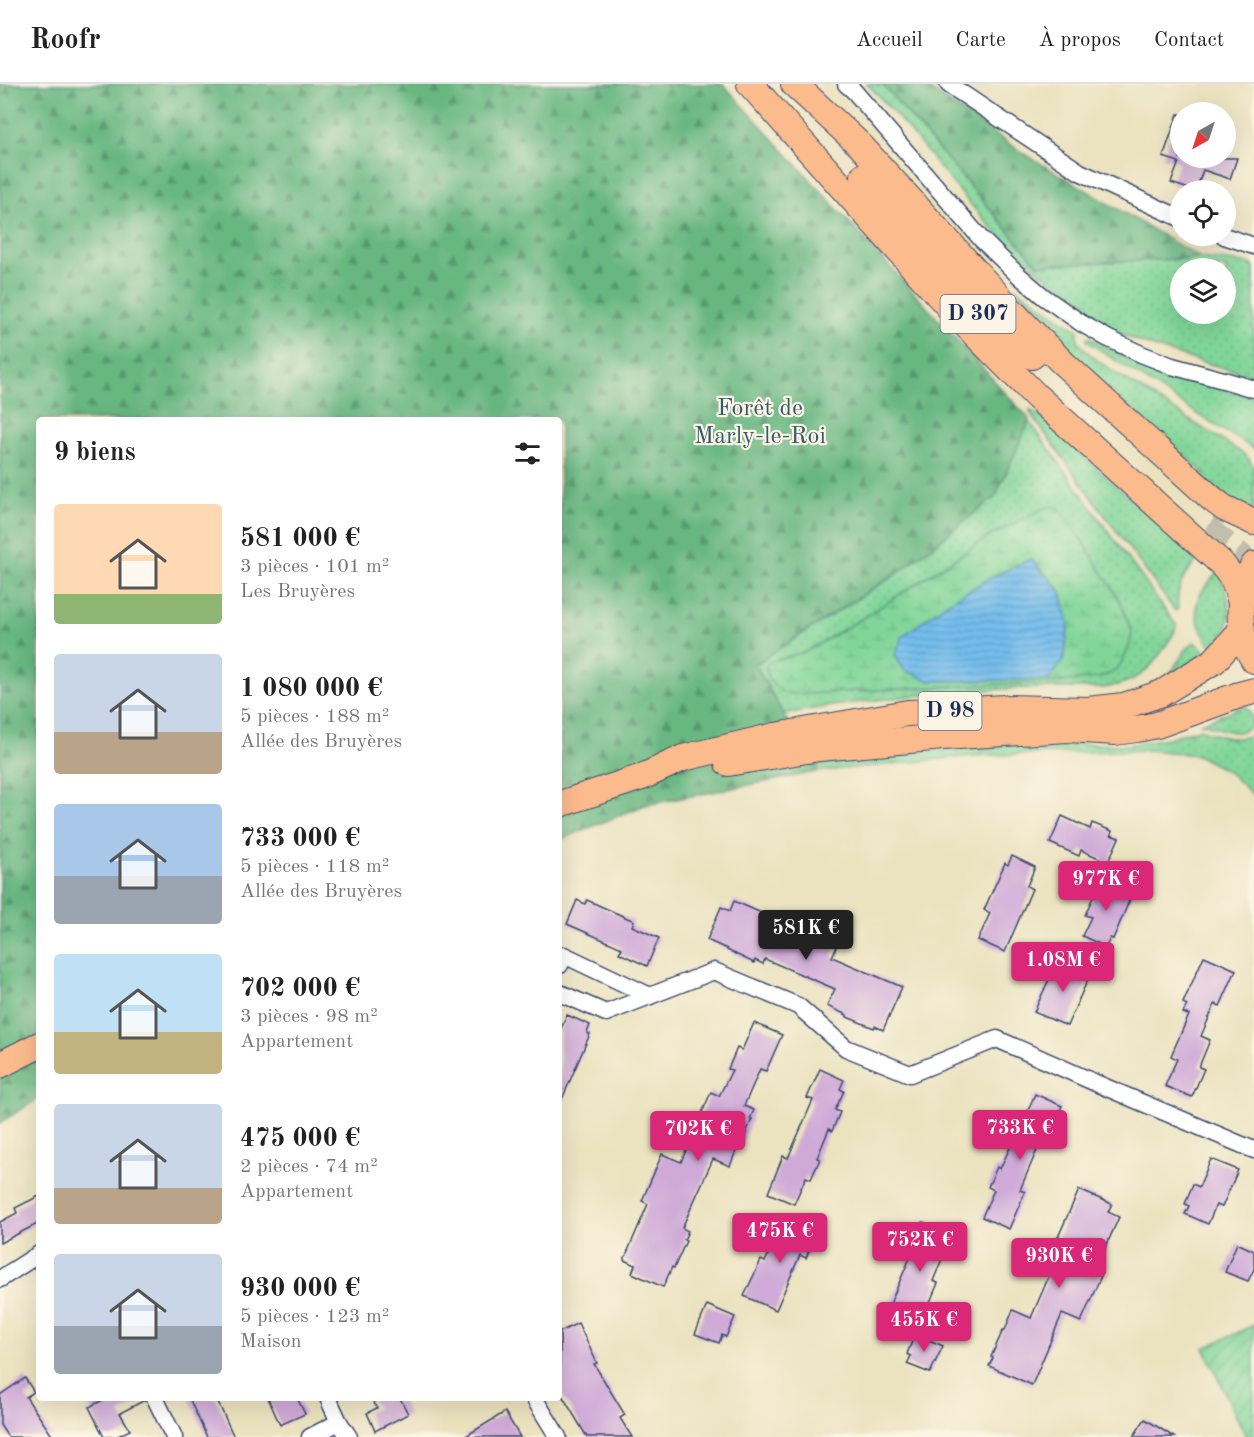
<!DOCTYPE html>
<html lang="fr">
<meta charset="utf-8">
<style>
body{margin:0;font-family:"Old Standard TT",serif;background:#f6f6f6;color:#222;height:100vh;display:flex;flex-direction:column;font-size:22px;white-space:nowrap}
*{box-sizing:border-box;margin:0}
p{font-size:20px;color:#767676}
.icon{flex:none;width:33px;height:33px;fill:none;stroke:currentColor;stroke-width:2;stroke-linecap:round;stroke-linejoin:round}
.map{position:relative;flex:1;overflow:hidden}
.details{position:absolute;left:36px;top:333px;width:526px;height:984px;display:flex;flex-direction:column;background:#fff;border-radius:6px;box-shadow:0 6px 24px #0002}
.details>*{flex:none}
.needle{width:39px;rotate:219deg}
.controls{position:absolute;left:1170px;top:18px;display:grid;gap:12px}
.controls a{display:grid;place-items:center;width:66px;height:66px;border-radius:50%;background:#fff;box-shadow:0 6px 24px #0002;font-size:30px}
.price{position:absolute;translate:-50% -51px;padding:0 14px;border-radius:6px;background:#db2777;color:#fff;font-size:20px;line-height:39px;filter:drop-shadow(0 2px 3px #0008)}
.price::after{content:'';position:absolute;left:50%;top:36px;width:18px;height:14px;margin-left:-9px;background:inherit;clip-path:polygon(0 0,100% 0,50% 100%)}
.price.selected{background:#222;color:#fff}
ul{padding:0;list-style:none}
li{display:flex;align-items:center;gap:18px;height:150px;padding:0 18px}
li span{display:grid;place-items:center;flex:none;width:168px;height:120px;border-radius:6px;color:#555}
li>.icon{margin-inline-start:auto}
span .icon{width:72px;height:72px;fill:#fffc;stroke-width:1}
li b{font-size:26px}
h2{display:flex;justify-content:space-between;align-items:center;height:72px;padding:0 18px;font-size:26px}
header{display:flex;align-items:center;gap:36px;box-sizing:border-box;height:84px;padding:0 30px;background:#fff;border-bottom:2px solid #e0e0e0}
header strong{font-size:28px}
nav{display:flex;gap:33px;margin-inline-start:auto;font-size:21px}
.map>svg:first-child{display:block}
</style>
<header>
<strong>Roofr</strong>
<nav><a>Accueil</a><a>Carte</a><a>À propos</a><a>Contact</a></nav>
</header>
<div class="map">
<svg width="1254" height="1353" viewBox="0 0 1254 1353">
<defs>
<pattern id="grass-dots" width="8" height="8" patternUnits="userSpaceOnUse" patternTransform="scale(1.5)"><rect width="8" height="8" fill="#80d699"/><path d="M2 2h.1M6 6h.1" fill="none" stroke="#6eb886" stroke-width="1.8" stroke-linecap="round"/></pattern>
<pattern id="forest-firs" width="22" height="20" patternUnits="userSpaceOnUse" patternTransform="scale(1.5)"><rect width="22" height="20" fill="#68b781"/><path d="M5 1l3.5 6h-7zM16 11l3.5 6h-7z" fill="#55956d"/></pattern>
<pattern id="wetland-marsh" width="20" height="14" patternUnits="userSpaceOnUse" patternTransform="scale(1.5)"><rect width="20" height="14" fill="#80d699"/><path d="M1 5h8M5 5V1M11 12h8M15 12V8" fill="none" stroke="#6eb886"/></pattern>
<pattern id="garden-furrows" width="10" height="10" patternUnits="userSpaceOnUse" patternTransform="scale(1.5)"><rect width="10" height="10" fill="#80d699"/><path d="M-1 1l2-2M0 10L10 0M9 11l2-2" fill="none" stroke="#6eb886"/></pattern>
<pattern id="water-rules" width="6" height="5" patternUnits="userSpaceOnUse" patternTransform="scale(1.5)"><rect width="6" height="5" fill="#75beed"/><path d="M0 2.5h6" fill="none" stroke="#5f9bc3"/></pattern>
</defs>
<rect width="100%" height="100%" fill="#fcf5e5"/>
<filter id="ink" filterUnits="userSpaceOnUse"><feTurbulence type="fractalNoise" baseFrequency=".0167" numOctaves="2"/><feDisplacementMap in="SourceGraphic" scale="12" xChannelSelector="R" yChannelSelector="G"/><feConvolveMatrix kernelMatrix="1 2 1 2 8 2 1 2 1" color-interpolation-filters="sRGB"/></filter>
<filter id="wash" filterUnits="userSpaceOnUse"><feTurbulence type="fractalNoise" baseFrequency=".008" numOctaves="4" result="noise"/><feDisplacementMap in="SourceGraphic" scale="24" xChannelSelector="R" yChannelSelector="G"/><feGaussianBlur stdDeviation="1.35" result="paint"/><feColorMatrix in="noise" values="0 0 0 0 0 0 0 0 0 0 0 0 0 0 0 0 0 1.4 0 .05"/><feComposite in="paint" operator="in"/></filter>
<g filter="url(#wash)">
<rect width="100%" height="100%" fill="#ebe2bf"/>
<!-- grass -->
<g fill="url(#grass-dots)" stroke="#4e827c" stroke-width="1.5" fill-rule="evenodd">
<path d="M 867,0 L 882,0 L 1038,181 L 1201,174 L 1251,180 L 1254,183 L 1254,292 C 1197,276 1137,263 1086,232 L 1089,224 L 1088,220 C 1060,203 1034,185 1010,163 C 958,112 918,51 867,0 ZM 1180,184 L 1226,184 L 1226,230 L 1180,230 Z"/>
<path d="M 1014,203 C 1036,216 1055,234 1078,246 L 1078,258 L 1093,273 L 1118,291 L 1241,368 L 1248,374 L 1254,384 L 1254,423 L 1250,430 L 1202,394 L 1205,390 L 1150,343 L 1081,278 Z"/>
<path d="M 1088,253 C 1098,258 1109,265 1120,270 C 1162,291 1209,301 1254,313 L 1254,365 C 1198,331 1143,295 1088,258 L 1087,256 Z"/>
<path d="M 1030,326 L 1038,331 L 1151,433 L 1201,472 C 1186,488 1175,502 1178,525 L 1175,527 L 1030,329 Z"/>
<path d="M 1029,337 L 1176,541 C 1176,549 1170,555 1166,561 C 1149,589 1135,599 1102,604 C 1069,604 1035,603 1002,605 C 928,609 856,617 783,630 L 755,580 L 897,490 L 995,413 Z"/>
<path d="M 1220,486 C 1226,507 1236,532 1223,552 C 1220,556 1216,560 1213,563 C 1202,552 1191,529 1199,513 C 1204,503 1212,494 1220,486 Z"/>
<polygon points="1194,558 1202,564 1205,569 1168,593 1185,567"/>
<path d="M 1245,622 C 1250,627 1254,635 1251,642 C 1237,656 1217,642 1201,639 Z"/>
<path d="M 1199,645 C 1221,652 1231,658 1254,651 L 1254,712 L 1229,688 L 1197,671 L 1149,666 L 970,672 L 816,688 L 819,680 L 897,670 L 989,662 L 1061,659 L 1126,661 L 1168,654 Z"/>
</g>
<!-- forest -->
<g fill="url(#forest-firs)" stroke="#427370" stroke-width="1.5">
<polygon points="0,0 723,0 1030,336 995,413 897,489 755,580 787,636 819,680 816,688 645,721 560,756 560,336 39,336 39,1014 0,1039"/>
<polygon points="882,0 922,0 1023,69 1201,174 1038,181"/>
</g>
<!-- wetland -->
<polygon fill="url(#wetland-marsh)" stroke="#4e827c" stroke-width="1.5" points="1053,422 1061,427 1085,461 1119,515 1132,548 1129,563 1121,580 1112,589 1097,594 1060,598 954,602 804,610 783,609 769,596 766,582 769,578 805,568 868,531 988,453 1044,424"/>
<!-- garden -->
<polygon fill="url(#garden-furrows)" stroke="#4e827c" stroke-width="1.5" points="1254,1241 1254,1353 1246,1353 1204,1264"/>
<!-- water -->
<polygon fill="url(#water-rules)" stroke="#4876a6" stroke-width="1.5" points="1031,475 1060,506 1069,539 1064,575 1049,596 930,597 904,586 895,571 903,552 947,519 992,493"/>
<g id="blocks">
<!-- building -->
<g fill="#cfaad8">
<polygon points="1178,30 1180,30 1180,74 1237,74 1230,95 1203,86 1196,106 1192,106 1171,99 1179,78 1163,73"/>
<polygon points="1062,732 1090,745 1092,739 1112,747 1111,751 1119,754 1108,778 1081,766 1079,772 1050,759"/>
<polygon points="1012,772 1035,783 1027,802 1032,805 1005,868 978,856 990,829 984,826 1005,779 1008,781"/>
<polygon points="1101,795 1133,808 1113,855 1110,854 1106,863 1082,852 1091,833 1085,831"/>
<polygon points="577,816 585,820 587,816 634,837 632,842 659,854 647,882 619,869 622,864 567,840"/>
<polygon points="734,817 789,841 792,833 840,854 832,873 902,903 883,946 875,942 874,944 847,933 847,931 827,922 835,905 765,875 763,880 755,876 754,879 727,866 727,865 707,856 721,823 730,827"/>
<polygon points="1204,872 1236,886 1220,922 1215,920 1201,952 1210,956 1199,983 1204,985 1192,1013 1165,1002 1177,975 1171,972 1189,931 1183,929 1187,921 1183,919"/>
<polygon points="1064,875 1087,885 1084,893 1088,895 1067,942 1034,928 1051,891 1055,893"/>
<polygon points="567,931 590,941 587,949 590,950 560,1020 560,947"/>
<polygon points="754,939 782,951 766,987 760,985 744,1022 754,1026 750,1035 752,1035 740,1063 738,1062 730,1082 713,1075 682,1144 688,1147 684,1156 686,1157 674,1184 672,1183 663,1203 632,1189 635,1181 624,1176 648,1120 642,1117 662,1070 681,1078 711,1008 719,1012 732,986 728,985 737,964 742,966"/>
<polygon points="820,985 844,996 840,1005 844,1007 835,1026 840,1028 832,1047 829,1045 817,1074 820,1075 811,1095 806,1093 794,1120 768,1109 783,1072 788,1074 813,1016 807,1014"/>
<polygon points="1035,1010 1062,1022 1046,1059 1041,1057 1028,1087 1020,1106 1025,1108 1009,1145 982,1133 994,1106 988,1103 997,1083 1000,1085 1013,1057 1009,1056 1018,1036 1023,1038"/>
<polygon points="1211,1075 1238,1086 1222,1123 1216,1121 1208,1140 1185,1130 1189,1122 1185,1120 1193,1100 1199,1103"/>
<polygon points="1079,1106 1112,1120 1108,1128 1119,1133 1094,1189 1101,1192 1081,1238 1062,1230 1032,1301 989,1282 993,1274 991,1273 1003,1246 1005,1246 1013,1226 1031,1234 1061,1164 1055,1162 1059,1153 1058,1153"/>
<polygon points="39,1112 39,1139 0,1159 0,1138 17,1129 15,1124"/>
<polygon points="790,1134 814,1144 811,1152 814,1154 806,1174 800,1171 776,1226 744,1212 761,1176 765,1178 777,1150 782,1153"/>
<polygon points="923,1138 947,1148 939,1167 944,1170 933,1197 938,1199 922,1237 889,1222 913,1167 908,1165 916,1146 920,1147"/>
<polygon points="1237,1159 1254,1167 1254,1185 1248,1197 1225,1188"/>
<polygon points="707,1221 735,1233 726,1253 722,1251 719,1259 695,1250"/>
<polygon points="578,1239 597,1279 594,1280 625,1331 620,1334 632,1353 587,1353 560,1308 560,1248"/>
<polygon points="915,1250 943,1262 930,1289 907,1280 911,1272 907,1270"/>
<polygon points="25,1294 34,1308 26,1313 53,1353 8,1353 0,1341 0,1311"/>
<polygon points="107,1314 145,1314 145,1316 120,1329 130,1346 116,1353 104,1353 89,1323"/>
<polygon points="189,1314 216,1314 234,1353 207,1353"/>
<polygon points="268,1314 297,1314 305,1330 280,1341"/>
<polygon points="371,1314 400,1314 408,1330 375,1347 367,1329 377,1324"/>
<polygon points="505,1328 520,1353 464,1353"/>
<polygon points="1145,1335 1174,1353 1133,1353"/>
</g>
</g>
</g>
<g filter="url(#ink)">
<use href="#blocks" fill-opacity="0" stroke="#3a4a6d" stroke-width="1.5"/>
<g fill="none" stroke-linecap="round" stroke-linejoin="round">
<!-- primary-tunnel -->
<polyline stroke="#c1beac" stroke-width="26" stroke-dasharray="26 13" stroke-linecap="butt" points="1206,444 1254,483"/>
<!-- street casing -->
<g stroke="#3a4a6d" stroke-width="19">
<g id="street">
<polyline points="846,0 854,7 982,156 1016,189 1044,213 1081,239 1107,254 1141,270 1172,282 1227,297 1254,305"/>
<polyline points="948,0 1080,88 1180,134"/>
<polyline points="1224,152 1254,162"/>
<polyline points="560,881 564,871 650,912"/>
<polyline points="560,909 606,929 714,887 798,922 846,964 910,990 997,955 1098,1000 1254,1066"/>
<polyline points="0,1195 39,1170"/>
<polyline points="155,1314 174,1353"/>
<polyline points="328,1314 339,1338 349,1353"/>
<polyline points="534,1314 558,1353"/>
<polyline points="310,1353 339,1338"/>
</g>
</g>
<!-- primary casing -->
<g stroke="#3a4a6d" stroke-width="28">
<g id="primary">
<polyline points="750,0 957,232 1037,313 1221,479 1234,496 1241,518"/>
<polyline points="794,0 860,61 1021,237 1063,279 1211,414 1224,424 1254,438"/>
<polyline points="864,92 967,208 1032,272"/>
<path d="M 1254,481 C 1236,509 1236,548 1254,576"/>
<polyline points="728,679 819,664 943,653 1068,645 1115,648 1137,645 1157,641 1239,611 1254,607"/>
<polyline points="560,720 642,693 683,674 775,652 908,629 1006,624 1088,626 1124,622 1162,609 1214,577 1242,546"/>
<polyline points="0,981 39,961"/>
</g>
</g>
<!-- street -->
<use href="#street" stroke="#fff" stroke-width="16"/>
<!-- primary -->
<use href="#primary" stroke="#fbbb8d" stroke-width="26"/>
</g>
</g>
<g text-anchor="middle" dominant-baseline="central" stroke-width="4.5" stroke-linejoin="round" paint-order="stroke">
<!-- shield labels -->
<g fill="#fcf5e5" stroke="#5e6a86" stroke-width="1.5">
<rect x="940.5" y="211" width="75" height="38" rx="4.5"/>
<rect x="918.5" y="608" width="63" height="38" rx="4.5"/>
</g>
<g font-size="22" font-weight="bold" fill="#1b2f5e">
<text x="978" y="230">D 307</text>
<text x="950" y="627">D 98</text>
</g>
<!-- park labels -->
<g font-size="24" fill="#34596d" stroke="#fcf5e5">
<text x="760" y="325">Forêt de<tspan x="760" dy="28">Marly-le-Roi</tspan></text>
</g>
</g>
</svg>
<div class="controls">
<a><svg class="needle" viewBox="-14 -14 28 28"><path d="M0-13l5 13h-10z" fill="#e53935"/><path d="M0 13l5-13h-10z" fill="#767676"/></svg></a>
<a><svg class="icon" aria-label="locate" viewBox="0 0 24 24"><circle cx="12" cy="12" r="6"/><path d="M12 2v4M12 18v4M2 12h4M18 12h4"/></svg></a>
<a><svg class="icon" aria-label="layers" viewBox="0 0 24 24"><path d="M12 4l9 5-9 5-9-5zM3 14l9 5 9-5"/></svg></a>
</div>
<b class="price" style="left:1106px;top:828px">977K €</b>
<b class="price selected" style="left:806px;top:877px">581K €</b>
<b class="price" style="left:1063px;top:909px">1.08M €</b>
<b class="price" style="left:1020px;top:1077px">733K €</b>
<b class="price" style="left:698px;top:1078px">702K €</b>
<b class="price" style="left:780px;top:1180px">475K €</b>
<b class="price" style="left:920px;top:1189px">752K €</b>
<b class="price" style="left:1059px;top:1205px">930K €</b>
<b class="price" style="left:924px;top:1269px">455K €</b>
<section class="details">
<h2>9 biens<svg class="icon" aria-label="filters" viewBox="0 0 24 24"><path d="M4 7h16M4 17h16"/><circle cx="9" cy="7" r="2"/><circle cx="15" cy="17" r="2"/></svg></h2>
<ul>
<li><span style="background:linear-gradient(#ffd9b3 75%,#8fb573 0)"><svg class="icon" aria-label="home" viewBox="0 0 24 24"><path d="M3 11l9-7 9 7M6 9v11h12V9"/></svg></span><div><b>581 000 €</b><p>3 pièces · 101 m²</p><p>Les Bruyères</p></div></li>
<li><span style="background:linear-gradient(#c9d6e8 65%,#b9a48a 0)"><svg class="icon" aria-label="home" viewBox="0 0 24 24"><path d="M3 11l9-7 9 7M6 9v11h12V9"/></svg></span><div><b>1 080 000 €</b><p>5 pièces · 188 m²</p><p>Allée des Bruyères</p></div></li>
<li><span style="background:linear-gradient(#a9c7e8 60%,#9aa5b1 0)"><svg class="icon" aria-label="home" viewBox="0 0 24 24"><path d="M3 11l9-7 9 7M6 9v11h12V9"/></svg></span><div><b>733 000 €</b><p>5 pièces · 118 m²</p><p>Allée des Bruyères</p></div></li>
<li><span style="background:linear-gradient(#bfe0f5 65%,#c2b280 0)"><svg class="icon" aria-label="home" viewBox="0 0 24 24"><path d="M3 11l9-7 9 7M6 9v11h12V9"/></svg></span><div><b>702 000 €</b><p>3 pièces · 98 m²</p><p>Appartement</p></div></li>
<li><span style="background:linear-gradient(#c9d6e8 70%,#b9a48a 0)"><svg class="icon" aria-label="home" viewBox="0 0 24 24"><path d="M3 11l9-7 9 7M6 9v11h12V9"/></svg></span><div><b>475 000 €</b><p>2 pièces · 74 m²</p><p>Appartement</p></div></li>
<li><span style="background:linear-gradient(#c9d6e8 60%,#9aa5b1 0)"><svg class="icon" aria-label="home" viewBox="0 0 24 24"><path d="M3 11l9-7 9 7M6 9v11h12V9"/></svg></span><div><b>930 000 €</b><p>5 pièces · 123 m²</p><p>Maison</p></div></li>
</ul>
</section>
</div>
